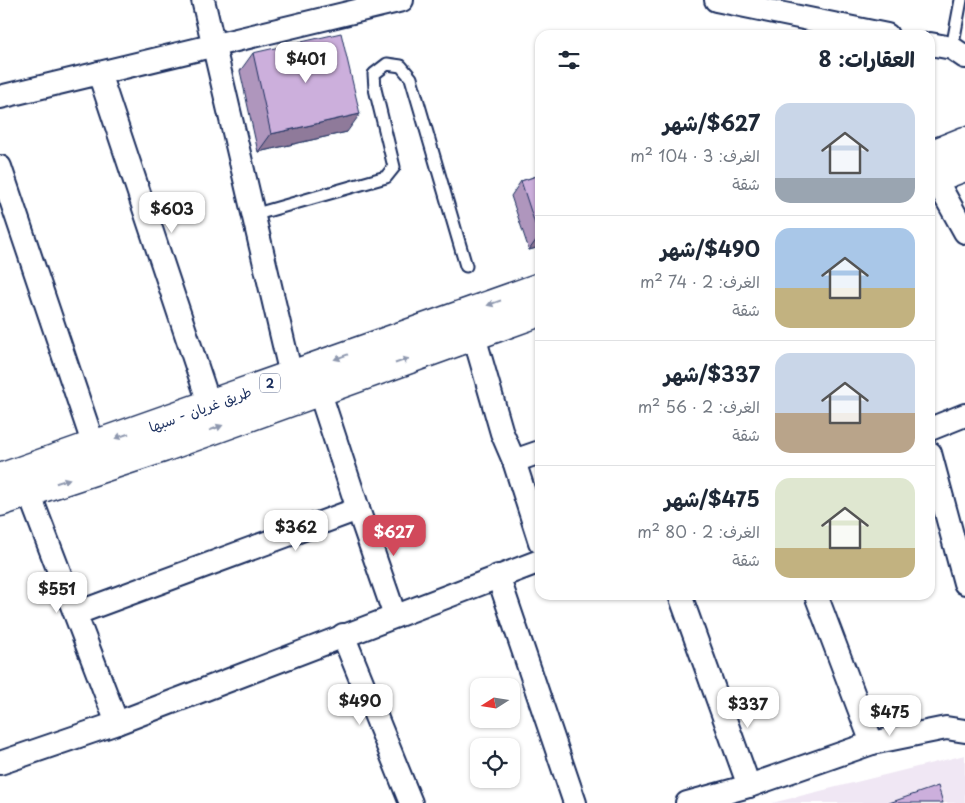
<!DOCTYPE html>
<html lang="ar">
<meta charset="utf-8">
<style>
body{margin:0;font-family:"Playpen Sans","Playpen Sans Arabic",sans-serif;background:#f2f2f3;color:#1f2937;direction:rtl;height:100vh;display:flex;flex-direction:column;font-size:19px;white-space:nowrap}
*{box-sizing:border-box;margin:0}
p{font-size:16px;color:#747a83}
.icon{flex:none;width:28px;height:28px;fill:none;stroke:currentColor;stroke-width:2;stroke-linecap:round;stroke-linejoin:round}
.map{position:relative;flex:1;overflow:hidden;direction:ltr}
.panel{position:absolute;left:535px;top:30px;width:400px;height:570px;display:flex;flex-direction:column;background:#fff;border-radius:15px;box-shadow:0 1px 4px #0004;direction:rtl}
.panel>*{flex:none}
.needle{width:32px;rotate:258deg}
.controls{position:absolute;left:470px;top:678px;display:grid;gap:10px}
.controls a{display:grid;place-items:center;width:50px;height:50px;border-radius:10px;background:#fff;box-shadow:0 1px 4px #0004;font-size:25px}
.price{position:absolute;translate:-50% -42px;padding:0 11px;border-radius:10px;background:#fff;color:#222;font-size:16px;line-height:32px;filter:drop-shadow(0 1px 2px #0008)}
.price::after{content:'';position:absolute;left:50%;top:30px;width:15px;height:11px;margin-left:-8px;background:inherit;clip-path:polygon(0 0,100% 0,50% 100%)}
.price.on{background:#d1495b;color:#fff}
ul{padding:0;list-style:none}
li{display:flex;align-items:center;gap:15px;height:125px;padding:0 20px}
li+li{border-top:1px solid #e0e1e3}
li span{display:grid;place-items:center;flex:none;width:140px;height:100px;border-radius:15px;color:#555}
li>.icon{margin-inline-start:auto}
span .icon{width:60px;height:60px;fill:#fffc;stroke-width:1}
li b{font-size:21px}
h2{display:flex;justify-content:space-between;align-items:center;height:60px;padding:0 20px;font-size:21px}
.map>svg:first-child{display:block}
</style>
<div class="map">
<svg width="965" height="803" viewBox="0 0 965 803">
<rect width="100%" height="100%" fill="#fff"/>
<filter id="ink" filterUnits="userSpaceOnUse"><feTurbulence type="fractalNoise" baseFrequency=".02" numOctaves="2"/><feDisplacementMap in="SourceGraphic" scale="10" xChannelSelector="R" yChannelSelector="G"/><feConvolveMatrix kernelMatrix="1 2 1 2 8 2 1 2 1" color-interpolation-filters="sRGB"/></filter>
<g filter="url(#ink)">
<!-- built -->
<polygon fill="#f0e7f4" points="965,755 965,803 772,803"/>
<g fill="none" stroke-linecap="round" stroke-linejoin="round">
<!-- lane casing -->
<g stroke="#1b2f5e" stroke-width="15">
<g id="lane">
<polyline points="952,48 961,0"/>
<polyline points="253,215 386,177 394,167 375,89 374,74 387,64 401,66 411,78 466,266"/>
</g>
</g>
<!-- street casing -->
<g stroke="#1b2f5e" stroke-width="26">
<g id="street">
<polyline points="203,0 291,375"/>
<polyline points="716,0 887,35"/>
<polyline points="930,44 952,48 965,57"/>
<polyline points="99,73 210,406"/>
<polyline points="0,97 402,0"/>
<polyline points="0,167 94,446"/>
<polyline points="935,178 965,232"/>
<polyline points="474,336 502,433 514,461 540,542"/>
<polyline points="930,429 965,415"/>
<polyline points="930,453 965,583"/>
<polyline points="514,461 540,452"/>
<polyline points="29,493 117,723"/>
<polyline points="358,509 395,616"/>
<polyline points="498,576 575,803"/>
<polyline points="680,595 749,786 687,803"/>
<polyline points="77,613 358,509 319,390"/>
<polyline points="343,635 411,803"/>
<polyline points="872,743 946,728 965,731"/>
<polyline points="0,763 117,723 540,561"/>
<polyline points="749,786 872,743 816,595"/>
</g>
</g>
<!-- highway casing -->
<g stroke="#1b2f5e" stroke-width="31">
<g id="highway">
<polyline points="930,155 965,141"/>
<polyline points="930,180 965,167"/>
<polyline points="0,478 540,287"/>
<polyline points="0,502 163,448 540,312"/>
</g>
</g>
<!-- lane -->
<use href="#lane" stroke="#fff" stroke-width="11"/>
<!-- street -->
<use href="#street" stroke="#fff" stroke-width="22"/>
<!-- highway -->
<use href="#highway" stroke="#fff" stroke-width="28"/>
</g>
<!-- wall -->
<g fill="#af96bd" stroke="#1b2f5e">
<polygon points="253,53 347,132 258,152 240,71"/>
<polygon points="540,175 540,247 529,250 511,196 521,181"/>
</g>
<!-- shaded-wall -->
<g fill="#8f7a9a" stroke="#1b2f5e">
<polygon points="360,114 347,132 258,152 271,134"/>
<polygon points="539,236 540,236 540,247 529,250"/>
</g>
<!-- building -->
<g fill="#ccafdc" stroke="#1b2f5e">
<polygon points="341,33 360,114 271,134 253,53"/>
<polygon points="540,175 540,236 539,236 521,181"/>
<polygon points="938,786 943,803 889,803"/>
</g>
<!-- one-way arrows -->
<defs><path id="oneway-solid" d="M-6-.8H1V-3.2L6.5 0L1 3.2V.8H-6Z" transform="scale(1.25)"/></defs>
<g fill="#8d97ae">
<use href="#oneway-solid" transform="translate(494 303) rotate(160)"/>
<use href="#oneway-solid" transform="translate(341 357) rotate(160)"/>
<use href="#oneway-solid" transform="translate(402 361) rotate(-19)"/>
<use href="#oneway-solid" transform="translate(216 428) rotate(-21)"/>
<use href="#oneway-solid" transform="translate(122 436) rotate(161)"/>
<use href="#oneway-solid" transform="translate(63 481) rotate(-18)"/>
</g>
</g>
<g text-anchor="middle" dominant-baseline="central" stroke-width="4" stroke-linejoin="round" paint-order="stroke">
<!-- shield labels -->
<rect fill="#fff" stroke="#5f6d8e" stroke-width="1" x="260" y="373.5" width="20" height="19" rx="4"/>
<g font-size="12" font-weight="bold" fill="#1b2f5e">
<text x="270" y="383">2</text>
</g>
<!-- street labels -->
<g font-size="14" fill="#1b2f5e" stroke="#fff">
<text transform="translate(200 409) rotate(-20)">طريق غريان - سبها</text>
</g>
</g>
</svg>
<div class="controls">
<a><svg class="needle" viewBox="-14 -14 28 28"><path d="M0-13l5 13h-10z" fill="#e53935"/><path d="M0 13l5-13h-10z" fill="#747a83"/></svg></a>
<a><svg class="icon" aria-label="locate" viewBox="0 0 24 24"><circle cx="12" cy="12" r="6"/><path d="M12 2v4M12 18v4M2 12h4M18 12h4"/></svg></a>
</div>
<b class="price" style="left:306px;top:84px">$401</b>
<b class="price" style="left:172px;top:234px">$603</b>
<b class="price" style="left:296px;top:552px">$362</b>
<b class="price on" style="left:394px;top:557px">$627</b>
<b class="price" style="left:57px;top:614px">$551</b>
<b class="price" style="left:360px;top:726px">$490</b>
<b class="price" style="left:748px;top:729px">$337</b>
<b class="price" style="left:890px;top:737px">$475</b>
<section class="panel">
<h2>العقارات: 8<svg class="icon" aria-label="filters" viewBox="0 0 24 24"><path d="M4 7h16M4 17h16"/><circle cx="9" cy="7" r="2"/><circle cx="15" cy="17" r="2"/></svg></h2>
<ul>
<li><span style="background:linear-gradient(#c9d6e8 75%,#9aa5b1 0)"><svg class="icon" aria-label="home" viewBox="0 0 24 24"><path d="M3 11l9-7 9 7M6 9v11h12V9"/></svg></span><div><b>$627/شهر</b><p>الغرف: 3 · 104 m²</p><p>شقة</p></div></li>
<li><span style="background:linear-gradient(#a9c7e8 60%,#c2b280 0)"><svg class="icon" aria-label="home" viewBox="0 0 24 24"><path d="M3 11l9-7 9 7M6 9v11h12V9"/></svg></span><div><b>$490/شهر</b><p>الغرف: 2 · 74 m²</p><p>شقة</p></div></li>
<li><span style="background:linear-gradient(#c9d6e8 60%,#b9a48a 0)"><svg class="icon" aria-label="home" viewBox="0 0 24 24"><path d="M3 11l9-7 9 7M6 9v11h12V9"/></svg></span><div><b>$337/شهر</b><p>الغرف: 2 · 56 m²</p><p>شقة</p></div></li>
<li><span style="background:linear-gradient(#dfe7d0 70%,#c2b280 0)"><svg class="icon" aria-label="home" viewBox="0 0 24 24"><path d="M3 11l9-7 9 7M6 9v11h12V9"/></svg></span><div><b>$475/شهر</b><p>الغرف: 2 · 80 m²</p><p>شقة</p></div></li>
</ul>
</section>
</div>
